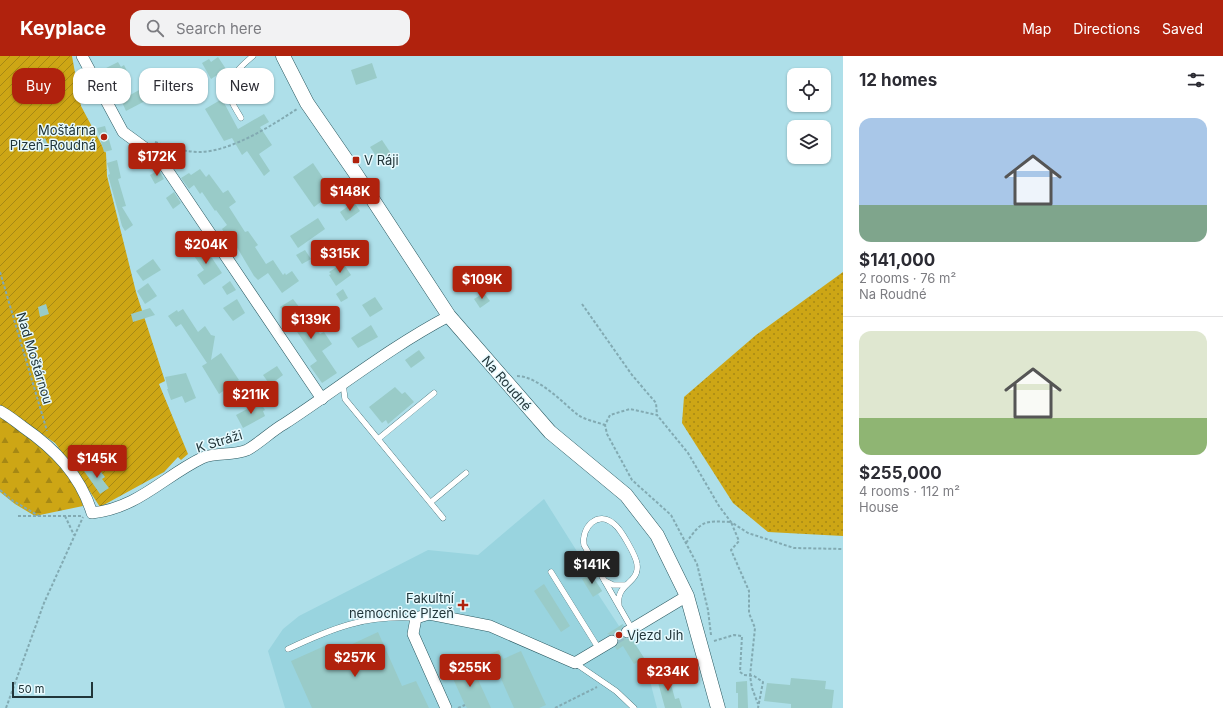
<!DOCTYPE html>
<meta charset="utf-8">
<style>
body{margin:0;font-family:Inter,sans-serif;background:#f2f2f3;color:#2b2b33;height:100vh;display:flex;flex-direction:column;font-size:15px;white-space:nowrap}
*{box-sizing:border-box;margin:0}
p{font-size:13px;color:#7c7c81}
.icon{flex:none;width:22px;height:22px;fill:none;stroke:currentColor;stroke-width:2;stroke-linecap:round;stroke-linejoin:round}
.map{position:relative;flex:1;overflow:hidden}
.sheet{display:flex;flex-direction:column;background:#fff;width:380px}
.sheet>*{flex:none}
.top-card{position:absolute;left:12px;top:12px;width:380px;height:36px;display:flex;gap:8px}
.controls{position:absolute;left:787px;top:12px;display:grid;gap:8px}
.controls a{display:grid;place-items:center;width:44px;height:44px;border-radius:8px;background:#fff;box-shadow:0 1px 3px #0004;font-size:20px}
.scale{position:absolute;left:12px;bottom:10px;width:81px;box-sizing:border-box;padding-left:4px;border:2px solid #213539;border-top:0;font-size:11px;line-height:14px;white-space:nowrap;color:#213539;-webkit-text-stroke:3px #e7fafe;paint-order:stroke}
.price{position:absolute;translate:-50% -34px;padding:0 9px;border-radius:4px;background:#b0220d;color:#fff;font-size:13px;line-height:26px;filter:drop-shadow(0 1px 2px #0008)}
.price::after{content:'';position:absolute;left:50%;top:24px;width:12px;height:9px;margin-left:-6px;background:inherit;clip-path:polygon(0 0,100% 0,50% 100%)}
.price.selected{background:#222;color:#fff}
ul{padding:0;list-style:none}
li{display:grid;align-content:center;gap:8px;height:212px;padding:0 16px}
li+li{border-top:1px solid #e1e1e2}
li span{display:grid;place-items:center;height:124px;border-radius:12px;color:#555}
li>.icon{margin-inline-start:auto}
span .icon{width:72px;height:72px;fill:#fffc;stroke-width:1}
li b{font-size:17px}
h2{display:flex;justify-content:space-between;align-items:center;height:48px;padding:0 16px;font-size:17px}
.pill{padding:0 14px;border-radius:12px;background:#fff;box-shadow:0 1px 3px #0004;font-size:14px;line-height:36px}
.pill.selected{background:#b0220d;color:#fff}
header{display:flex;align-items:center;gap:24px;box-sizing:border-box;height:56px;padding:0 20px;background:#b0220d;color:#fff}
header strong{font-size:19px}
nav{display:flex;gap:22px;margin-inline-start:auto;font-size:14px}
.search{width:280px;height:36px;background:#f2f2f3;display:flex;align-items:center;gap:10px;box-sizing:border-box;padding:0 14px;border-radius:12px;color:#7c7c81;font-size:15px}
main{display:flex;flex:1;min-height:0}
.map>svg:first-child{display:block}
</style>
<header>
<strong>Keyplace</strong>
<div class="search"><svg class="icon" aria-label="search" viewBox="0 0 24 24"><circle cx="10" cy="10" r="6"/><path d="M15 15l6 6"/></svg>Search here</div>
<nav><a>Map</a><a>Directions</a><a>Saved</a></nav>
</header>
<main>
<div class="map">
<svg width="843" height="652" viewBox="0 0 843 652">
<defs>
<pattern id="grass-dots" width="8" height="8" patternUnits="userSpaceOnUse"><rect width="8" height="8" fill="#cda615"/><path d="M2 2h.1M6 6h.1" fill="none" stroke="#a68814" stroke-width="1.8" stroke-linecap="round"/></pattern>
<pattern id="forest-firs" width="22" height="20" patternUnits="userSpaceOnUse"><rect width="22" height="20" fill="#cda615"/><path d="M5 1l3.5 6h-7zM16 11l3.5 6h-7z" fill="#a68814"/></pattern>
<pattern id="garden-furrows" width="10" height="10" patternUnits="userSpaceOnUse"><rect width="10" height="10" fill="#cda615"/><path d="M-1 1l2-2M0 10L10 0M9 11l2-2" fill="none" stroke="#a68814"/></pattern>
</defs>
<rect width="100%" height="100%" fill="#aedfe9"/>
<!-- built -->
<polygon fill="#99d4df" points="544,443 602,535 598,538 619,570 623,568 644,602 657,652 285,652 268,595 283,573 299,560 428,494 478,499"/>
<!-- grass -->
<polygon fill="url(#grass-dots)" points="843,216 843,480 768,476 733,447 682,367 684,341 756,279"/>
<!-- forest -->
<polygon fill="url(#forest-firs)" points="0,362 4,363 48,394 77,430 83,450 35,460 15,448 0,436"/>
<!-- garden -->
<polygon fill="url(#garden-furrows)" points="0,0 72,0 81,50 106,97 107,120 136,236 165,325 159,328 188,398 181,404 178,401 164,416 100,451 79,419 55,387 0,349"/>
<!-- building -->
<g fill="#99cbc8">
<polygon points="218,1 226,13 211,23 202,7 209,3 211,6"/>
<polygon points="118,6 121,11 124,9 128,17 114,26 106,12"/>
<polygon points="372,7 377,22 356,29 351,14"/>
<polygon points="36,13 40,21 31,25 27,17"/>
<polygon points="141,33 147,44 126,55 121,44"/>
<polygon points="222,43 238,73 264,58 269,66 260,71 272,89 259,98 270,115 264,120 247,95 242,99 232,82 224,85 205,53"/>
<polygon points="105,70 112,94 104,96 97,72"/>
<polygon points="45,82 49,91 39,96 34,88"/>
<polygon points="382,84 392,99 380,106 370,91"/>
<polygon points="117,104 121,122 118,123 126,150 122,151 133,169 125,175 122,170 108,119 110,118 107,107"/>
<polygon points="313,107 333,137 314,151 293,121"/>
<polygon points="200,113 206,121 209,118 223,137 228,134 236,146 229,151 245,176 248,175 258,189 255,191 266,208 273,204 283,219 285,217 286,219 292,215 299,225 282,237 268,217 258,224 254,220 232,183 229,184 222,173 227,169 216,154 215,155 202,136 200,138 194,129 189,133 181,122 189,117 191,119"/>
<polygon points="159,114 164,123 155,128 150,119"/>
<polygon points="174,136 181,147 173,153 166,142"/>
<polygon points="354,146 360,155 346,165 340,156"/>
<polygon points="318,162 325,173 298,192 290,180"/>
<polygon points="205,187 210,195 208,196 222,217 204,229 197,219 204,214 192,197"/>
<polygon points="305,194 311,203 302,208 296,199"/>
<polygon points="153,203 161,214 143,225 136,215"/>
<polygon points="343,207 351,219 336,230 329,219 331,218 329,216"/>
<polygon points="230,225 236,234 227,239 222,231"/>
<polygon points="148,227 157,240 145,248 137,235"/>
<polygon points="343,233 348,242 341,246 336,238"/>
<polygon points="484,237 490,245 480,252 474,243"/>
<polygon points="375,241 383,253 370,261 362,249"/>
<polygon points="237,243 245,257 233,265 223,252"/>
<polygon points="293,243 320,278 324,276 332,288 322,295 337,317 322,327 310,310 317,305 280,251"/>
<polygon points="46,248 49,258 40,261 38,251"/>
<polygon points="150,252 155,259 133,266 131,258"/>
<polygon points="183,253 198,276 205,270 211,279 215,280 211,304 221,297 239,324 219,338 202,310 207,307 181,268 176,271 168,260 177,254 178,256"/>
<polygon points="371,269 378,281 358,292 351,282"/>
<polygon points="419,294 425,302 411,312 405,304"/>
<polygon points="277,310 283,319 270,329 263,319"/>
<polygon points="186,317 196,342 185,347 182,340 171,344 167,333 168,333 165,321"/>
<polygon points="395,331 402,338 405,336 414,346 388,368 386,364 382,367 369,351"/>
<polygon points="260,346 265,354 263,355 265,360 243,372 236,359"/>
<polygon points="95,408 105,421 102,423 109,432 100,438 84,415"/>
<polygon points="591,518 602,535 593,541 582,523"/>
<polygon points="544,528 570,570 561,576 534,535"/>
<polygon points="623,568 620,576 621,580 627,583 631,582 644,602 634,608 623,590 617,594 615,591 619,585 618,581 607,578"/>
<polygon points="378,576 402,630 416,625 429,652 312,652 291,605 329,588 333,597"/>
<polygon points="499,594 503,603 521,595 546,649 539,652 514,652 490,598"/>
<polygon points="470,607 475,617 491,652 467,652 465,649 450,616"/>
<polygon points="668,617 675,643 679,642 682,652 665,652 656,619"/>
<polygon points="791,622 826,625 825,633 834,634 832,652 791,652 791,648 764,645 767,627 790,629"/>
<polygon points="747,625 748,652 738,652 738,637 736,637 736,626"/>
</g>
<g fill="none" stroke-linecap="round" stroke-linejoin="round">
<!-- minor-tunnel -->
<polyline stroke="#92bdc6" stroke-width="11" stroke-dasharray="11 5.5" stroke-linecap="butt" points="612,585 627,576"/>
<!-- service casing -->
<g stroke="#295860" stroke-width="6">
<g id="service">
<path d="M 241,62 C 238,56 230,46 230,39 C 228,21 241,10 253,0"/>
<polyline points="343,328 345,343 443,462"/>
<polyline points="378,383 434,337"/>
<polyline points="431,446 466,417"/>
<polyline points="551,516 599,593"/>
<polyline points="605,525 613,529 625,529"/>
<path d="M 619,550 C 615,527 640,528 637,508 C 636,500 621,473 614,468 C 598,454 581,471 584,489 L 632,573"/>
<path d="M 288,593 C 333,572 364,559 416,562"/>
<polyline points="575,607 616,635 634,652"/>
</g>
</g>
<!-- minor casing -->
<g stroke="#295860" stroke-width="12">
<g id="minor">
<polyline points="82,0 123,76 160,103 322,343"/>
<path d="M 0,355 C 8,359 16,366 23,371 C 55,393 80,419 92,457 C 138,452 163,421 202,402 C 215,396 233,400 247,394 C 257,389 273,374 284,368 C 339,332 390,291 449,260"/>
<polyline points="627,576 687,540"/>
<polyline points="446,652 413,578 416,562 429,558 490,570 575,607 612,585"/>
</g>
</g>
<!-- tertiary casing -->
<g stroke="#295860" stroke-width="15">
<polyline id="tertiary" points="283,0 307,47 356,118 449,260 550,376 626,439 657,479 687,540 718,652"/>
</g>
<!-- path -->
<g stroke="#82aab2" stroke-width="2" stroke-dasharray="3 2" stroke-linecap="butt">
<path d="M 155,86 C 170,91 184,96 200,96 C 232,95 271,70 297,53"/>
<polyline points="0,216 47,375"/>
<polyline points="582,248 632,319 656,347 657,359"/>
<path d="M 517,320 C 538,320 563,347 578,359 C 585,364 597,366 605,369"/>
<polyline points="0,434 13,445 39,460"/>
<polyline points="18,460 83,460"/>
<polyline points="65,460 74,479"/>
<path d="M 686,487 C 702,464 704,465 731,466 L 739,485 L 731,494 L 749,535 L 749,557 L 755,572 L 750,620 L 752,632 L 758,648"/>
<polyline points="711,579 708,554 697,508 671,459 632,424 607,378 605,369 610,359 630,353 657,359 688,397 719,450 731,466 748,477 794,492 843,493"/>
<polyline points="714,585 734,579 742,580 740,616 744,619 754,620 763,626 758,652"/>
<polyline points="6,652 44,547 83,461"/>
<polyline points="458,652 465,649"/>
<polyline points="555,652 597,631"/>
</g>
<!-- service -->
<use href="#service" stroke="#fff" stroke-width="5.5"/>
<!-- minor -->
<use href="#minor" stroke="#fff" stroke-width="11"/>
<!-- tertiary -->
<use href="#tertiary" stroke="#fff" stroke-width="14"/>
</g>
<!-- markers -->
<g fill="#b0220d" stroke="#e7fafe" stroke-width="1.5">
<circle cx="104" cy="81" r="4"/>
<rect x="352" y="100" width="8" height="8" rx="2"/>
<path d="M461 543h4v4h4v4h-4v4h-4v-4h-4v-4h4z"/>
<circle cx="619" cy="579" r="4"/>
</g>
<g text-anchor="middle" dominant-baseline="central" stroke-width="3" stroke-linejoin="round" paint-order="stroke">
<!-- poi labels -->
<g font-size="13" fill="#213539" stroke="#e7fafe" text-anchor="end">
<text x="96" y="74">Moštárna<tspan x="96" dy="15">Plzeň-Roudná</tspan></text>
<text x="364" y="104" text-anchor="start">V Ráji</text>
<text x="454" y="542">Fakultní<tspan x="454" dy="15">nemocnice Plzeň</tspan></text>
<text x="627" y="579" text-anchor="start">Vjezd Jih</text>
</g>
<!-- street labels -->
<g font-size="13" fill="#213539" stroke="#e7fafe">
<text transform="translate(35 302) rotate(73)">Nad Moštárnou</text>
<text transform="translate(507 327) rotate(49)">Na Roudné</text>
<text transform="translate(219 385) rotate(-17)">K Stráži</text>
</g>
</g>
</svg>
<div class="controls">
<a><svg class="icon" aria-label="locate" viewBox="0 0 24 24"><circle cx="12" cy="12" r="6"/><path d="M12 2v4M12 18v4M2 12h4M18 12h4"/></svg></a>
<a><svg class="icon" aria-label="layers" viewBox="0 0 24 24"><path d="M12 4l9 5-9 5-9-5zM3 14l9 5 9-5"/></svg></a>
</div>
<div class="scale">50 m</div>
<b class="price" style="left:157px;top:121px">$172K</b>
<b class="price" style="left:350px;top:156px">$148K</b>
<b class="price" style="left:206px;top:209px">$204K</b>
<b class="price" style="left:340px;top:218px">$315K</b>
<b class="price" style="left:482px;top:244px">$109K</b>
<b class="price" style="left:311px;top:284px">$139K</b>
<b class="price" style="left:251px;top:359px">$211K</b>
<b class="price" style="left:97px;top:423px">$145K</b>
<b class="price selected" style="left:592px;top:529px">$141K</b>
<b class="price" style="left:355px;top:622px">$257K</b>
<b class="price" style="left:470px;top:632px">$255K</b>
<b class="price" style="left:668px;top:636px">$234K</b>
<div class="top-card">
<a class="pill selected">Buy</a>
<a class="pill">Rent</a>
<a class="pill">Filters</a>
<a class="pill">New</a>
</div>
</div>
<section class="sheet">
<h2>12 homes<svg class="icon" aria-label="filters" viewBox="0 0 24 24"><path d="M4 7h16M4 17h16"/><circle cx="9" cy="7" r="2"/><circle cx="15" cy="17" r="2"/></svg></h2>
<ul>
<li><span style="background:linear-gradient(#a9c7e8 70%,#7fa58c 0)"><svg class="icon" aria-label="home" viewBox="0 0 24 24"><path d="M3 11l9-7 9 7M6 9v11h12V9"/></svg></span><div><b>$141,000</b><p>2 rooms · 76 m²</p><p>Na Roudné</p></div></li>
<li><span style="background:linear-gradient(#dfe7d0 70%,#8fb573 0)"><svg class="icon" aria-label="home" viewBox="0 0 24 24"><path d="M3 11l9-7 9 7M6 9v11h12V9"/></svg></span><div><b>$255,000</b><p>4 rooms · 112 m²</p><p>House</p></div></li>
</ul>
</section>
</main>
